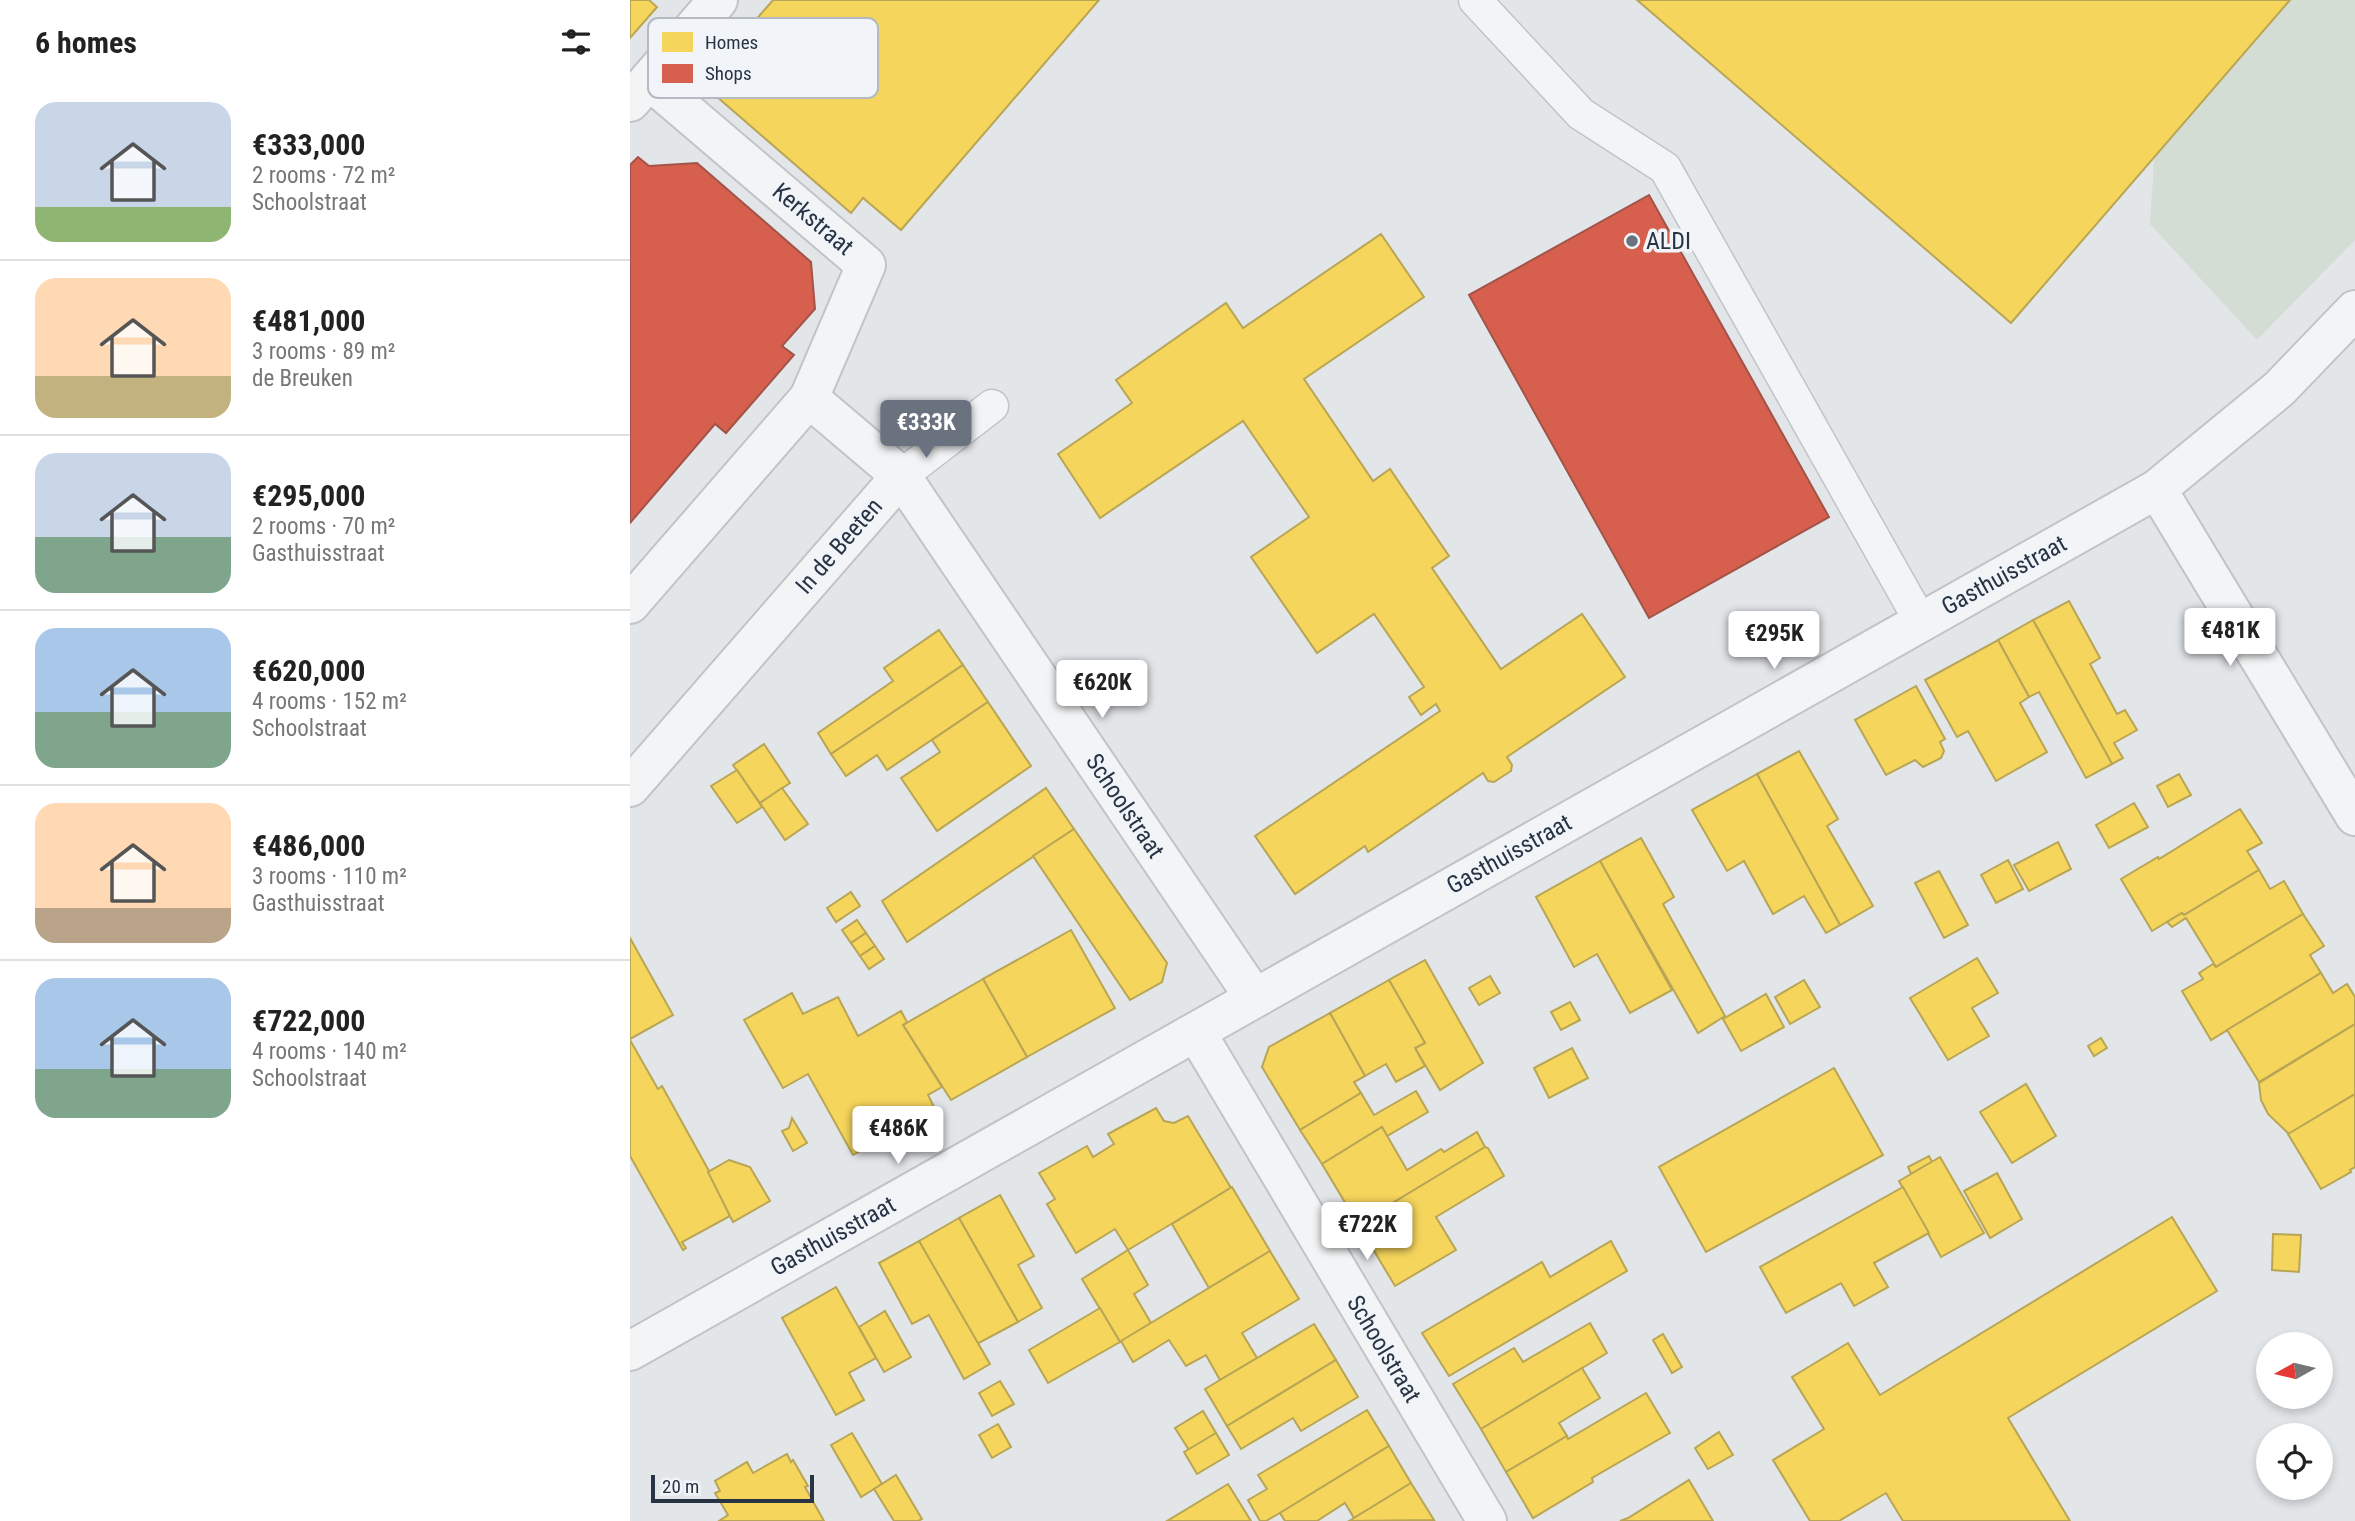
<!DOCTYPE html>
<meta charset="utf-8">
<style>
body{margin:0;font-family:"Roboto Condensed",sans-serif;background:#f2f2f2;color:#222;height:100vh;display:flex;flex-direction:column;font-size:26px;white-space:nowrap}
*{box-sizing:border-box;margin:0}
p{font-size:23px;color:#767676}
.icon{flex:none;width:38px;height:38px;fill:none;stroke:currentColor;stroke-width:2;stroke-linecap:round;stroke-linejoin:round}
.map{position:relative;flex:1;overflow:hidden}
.drawer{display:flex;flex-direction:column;background:#fff;width:630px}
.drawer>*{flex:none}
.needle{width:46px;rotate:262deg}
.fabs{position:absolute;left:1626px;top:1332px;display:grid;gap:14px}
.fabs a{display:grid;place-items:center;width:77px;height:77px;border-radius:50%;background:#fff;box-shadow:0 4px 10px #0003;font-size:35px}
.scale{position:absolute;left:21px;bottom:18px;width:163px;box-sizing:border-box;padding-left:7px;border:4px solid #283444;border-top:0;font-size:19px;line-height:24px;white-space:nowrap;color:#283444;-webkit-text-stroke:5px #f1f4f8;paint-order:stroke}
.price{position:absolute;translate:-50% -60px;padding:0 16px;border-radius:7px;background:#fff;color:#222;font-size:23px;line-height:46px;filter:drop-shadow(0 2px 4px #0008)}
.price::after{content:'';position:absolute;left:50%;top:42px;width:21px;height:16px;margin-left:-10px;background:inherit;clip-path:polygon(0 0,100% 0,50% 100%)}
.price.selected{background:#69727e;color:#fff}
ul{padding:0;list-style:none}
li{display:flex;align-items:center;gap:21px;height:175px;padding:0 35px}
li+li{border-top:2px solid #e0e0e0}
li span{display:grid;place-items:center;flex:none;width:196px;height:140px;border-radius:21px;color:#555}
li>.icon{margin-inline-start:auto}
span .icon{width:84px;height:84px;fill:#fffc;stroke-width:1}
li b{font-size:30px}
h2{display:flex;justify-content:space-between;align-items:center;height:84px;padding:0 35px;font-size:30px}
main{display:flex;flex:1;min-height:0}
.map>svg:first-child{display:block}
</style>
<main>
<section class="drawer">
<h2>6 homes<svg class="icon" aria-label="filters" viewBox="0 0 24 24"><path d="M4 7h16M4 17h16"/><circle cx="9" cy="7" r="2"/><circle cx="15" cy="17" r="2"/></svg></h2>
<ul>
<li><span style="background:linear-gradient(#c9d6e8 75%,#8fb573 0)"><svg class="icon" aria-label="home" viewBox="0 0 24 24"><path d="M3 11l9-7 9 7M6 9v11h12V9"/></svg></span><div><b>€333,000</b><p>2 rooms · 72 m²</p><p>Schoolstraat</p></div></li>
<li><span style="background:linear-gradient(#ffd9b3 70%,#c2b280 0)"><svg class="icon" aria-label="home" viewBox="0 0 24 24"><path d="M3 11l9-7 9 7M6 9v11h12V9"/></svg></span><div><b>€481,000</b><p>3 rooms · 89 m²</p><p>de Breuken</p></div></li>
<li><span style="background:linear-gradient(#c9d6e8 60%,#7fa58c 0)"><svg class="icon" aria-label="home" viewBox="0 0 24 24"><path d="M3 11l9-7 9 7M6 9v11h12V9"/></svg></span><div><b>€295,000</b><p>2 rooms · 70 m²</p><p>Gasthuisstraat</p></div></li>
<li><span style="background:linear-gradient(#a9c7e8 60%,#7fa58c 0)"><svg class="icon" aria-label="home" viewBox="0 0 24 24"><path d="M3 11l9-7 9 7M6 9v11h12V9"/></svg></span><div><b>€620,000</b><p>4 rooms · 152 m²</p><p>Schoolstraat</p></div></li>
<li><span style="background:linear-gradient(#ffd9b3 75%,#b9a48a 0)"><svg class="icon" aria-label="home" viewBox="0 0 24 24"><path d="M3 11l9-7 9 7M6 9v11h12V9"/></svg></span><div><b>€486,000</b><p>3 rooms · 110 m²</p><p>Gasthuisstraat</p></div></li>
<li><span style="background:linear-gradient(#a9c7e8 65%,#7fa58c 0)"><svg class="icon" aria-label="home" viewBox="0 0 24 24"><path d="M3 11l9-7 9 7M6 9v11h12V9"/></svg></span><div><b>€722,000</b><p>4 rooms · 140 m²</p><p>Schoolstraat</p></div></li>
</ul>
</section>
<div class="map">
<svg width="1725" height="1521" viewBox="0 0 1725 1521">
<rect width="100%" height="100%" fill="#e3e6e9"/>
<!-- green -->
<polygon fill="#d4ddd4" points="1534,0 1725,0 1725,240 1627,340 1520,224"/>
<!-- homes -->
<g fill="#f6d55c" stroke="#b8a555" stroke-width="2">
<polygon points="0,0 19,0 27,7 0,38"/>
<polygon points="143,0 469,0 271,230 233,198 221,213 86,96 85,67"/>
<polygon points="1007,0 1660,0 1381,323"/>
<polygon points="751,234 794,297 674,379 743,481 760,469 819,556 802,568 871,669 952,614 995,677 877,757 882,765 881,771 864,782 858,781 853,773 738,852 735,846 665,894 625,836 810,711 806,704 791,715 779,697 794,687 744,614 687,653 621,557 679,517 613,421 470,518 428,454 502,403 486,380 596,303 613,328"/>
<polygon points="1439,601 1470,658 1460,664 1487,714 1495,710 1507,730 1484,743 1493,758 1482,764 1403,620"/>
<polygon points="1403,620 1482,764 1456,778 1409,692 1399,697 1368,640"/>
<polygon points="309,630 333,665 201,754 188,733 263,681 254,668"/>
<polygon points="1368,640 1399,697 1390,703 1417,752 1366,781 1338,731 1327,737 1295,680"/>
<polygon points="333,665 358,702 257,770 247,755 216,776 201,754"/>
<polygon points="1286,686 1315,739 1310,742 1314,751 1311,758 1293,767 1285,760 1256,775 1225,720"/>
<polygon points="358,702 401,766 307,831 271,778 310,752 302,740"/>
<polygon points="134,744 160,783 130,803 103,765"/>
<polygon points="1169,751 1208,819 1197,826 1243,906 1210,925 1127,774"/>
<polygon points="107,770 132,807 107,823 81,786"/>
<polygon points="1127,774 1210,925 1196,933 1174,896 1143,914 1114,861 1097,871 1062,810"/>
<polygon points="1549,774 1561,795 1538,807 1527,786"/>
<polygon points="152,788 178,824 155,840 130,803"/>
<polygon points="416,788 444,829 277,942 252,901"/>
<polygon points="1504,803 1518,827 1479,848 1466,825"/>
<polygon points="1610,809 1632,843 1617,851 1629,870 1554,915 1552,913 1522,931 1491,879 1528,857 1529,859"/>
<polygon points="444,829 537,963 532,982 500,1000 403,856"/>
<polygon points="1011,838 1044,897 1033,904 1095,1016 1068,1033 970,861"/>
<polygon points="1428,842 1441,869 1399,891 1384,865"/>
<polygon points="1378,860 1393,889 1366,903 1351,875"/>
<polygon points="970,861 1042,990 1000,1013 967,954 944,967 906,897"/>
<polygon points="1629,870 1640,889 1654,881 1673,914 1586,967 1556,918 1542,927 1537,922 1552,913 1554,915"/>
<polygon points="1309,871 1338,925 1314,938 1285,883"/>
<polygon points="221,892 230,906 206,922 197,908"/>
<polygon points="1673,914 1694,946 1680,955 1691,973 1581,1040 1552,991 1573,979 1569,973 1583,964 1586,967"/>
<polygon points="227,920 236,933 221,943 212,930"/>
<polygon points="441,930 485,1008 397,1057 353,979"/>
<polygon points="236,933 245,946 230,956 221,943"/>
<polygon points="0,938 43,1015 0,1039"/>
<polygon points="245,946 254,959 239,969 230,956"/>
<polygon points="1347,958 1368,993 1342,1008 1359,1036 1318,1060 1280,998"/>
<polygon points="795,960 853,1063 810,1090 785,1048 795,1043 759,980"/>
<polygon points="1691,973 1703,993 1717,984 1725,997 1725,1024 1629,1082 1597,1030"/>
<polygon points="860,976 870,993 849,1005 839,988"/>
<polygon points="353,979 397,1057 321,1100 273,1025"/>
<polygon points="759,980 795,1043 785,1048 795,1066 766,1082 756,1064 735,1076 700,1013"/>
<polygon points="1174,980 1190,1007 1160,1024 1145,997"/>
<polygon points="162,993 173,1014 208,997 228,1036 271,1011 277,1022 273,1025 312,1087 298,1095 305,1109 223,1155 178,1074 153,1088 114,1020"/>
<polygon points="1136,994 1154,1027 1111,1051 1093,1019"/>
<polygon points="940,1002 950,1020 931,1030 921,1012"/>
<polygon points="700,1013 735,1076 724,1082 731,1093 670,1130 632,1067 639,1047"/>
<polygon points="1725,1024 1725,1094 1659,1134 1638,1114 1631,1100 1629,1083"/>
<polygon points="1471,1038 1477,1048 1464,1056 1458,1046"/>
<polygon points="0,1040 28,1089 32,1086 79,1171 100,1216 52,1242 56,1248 53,1250 0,1156"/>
<polygon points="942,1048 958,1078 919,1098 904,1068"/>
<polygon points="1204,1068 1253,1155 1076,1252 1029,1167"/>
<polygon points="1396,1084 1426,1136 1382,1163 1350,1112"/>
<polygon points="786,1091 798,1112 757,1136 752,1127 692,1164 670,1130 731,1093 744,1115"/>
<polygon points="1725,1094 1725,1167 1720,1170 1721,1172 1691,1189 1658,1134"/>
<polygon points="526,1108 534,1121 544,1123 558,1116 601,1188 498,1250 485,1229 446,1253 417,1204 425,1199 409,1173 457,1146 463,1157 484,1144 478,1134"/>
<polygon points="162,1118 177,1143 163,1151 152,1131 159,1128"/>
<polygon points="752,1127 777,1170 811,1149 814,1152 847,1132 855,1147 728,1224 692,1164"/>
<polygon points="855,1147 858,1148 874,1176 806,1217 826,1250 765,1286 728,1224"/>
<polygon points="1299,1156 1302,1162 1281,1174 1278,1167"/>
<polygon points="1310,1157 1354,1233 1311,1257 1269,1181"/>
<polygon points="99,1160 120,1167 140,1201 103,1222 78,1172"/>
<polygon points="1367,1173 1392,1219 1360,1238 1334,1191"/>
<polygon points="602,1187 640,1251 579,1288 542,1224"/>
<polygon points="1273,1187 1299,1233 1244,1263 1258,1287 1224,1306 1211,1283 1156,1313 1130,1267"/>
<polygon points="370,1195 404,1256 388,1265 412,1308 388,1322 329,1218"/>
<polygon points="1542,1217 1587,1291 1378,1418 1440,1521 1273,1521 1256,1493 1209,1521 1180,1521 1143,1460 1194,1429 1162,1377 1218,1343 1250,1395"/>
<polygon points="329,1218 388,1322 347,1344 289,1241"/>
<polygon points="1643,1234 1671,1235 1669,1272 1642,1270"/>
<polygon points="289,1241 360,1364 334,1379 299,1315 282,1324 249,1263"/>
<polygon points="981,1241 997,1271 819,1376 792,1333 912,1262 920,1277"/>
<polygon points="498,1250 518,1285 504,1294 521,1323 490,1342 452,1279"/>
<polygon points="640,1251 669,1299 612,1333 627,1358 590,1380 576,1355 556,1366 539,1340 503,1362 491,1341"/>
<polygon points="206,1287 246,1358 219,1373 234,1400 206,1415 152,1318"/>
<polygon points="470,1308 490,1342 418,1383 399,1350"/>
<polygon points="255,1311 281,1357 254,1372 229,1327"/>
<polygon points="960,1323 977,1353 851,1429 823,1384 884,1348 893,1362"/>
<polygon points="684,1324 706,1360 597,1426 575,1389"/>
<polygon points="1033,1334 1052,1367 1042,1373 1023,1340"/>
<polygon points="706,1360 728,1397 671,1431 663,1418 611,1449 597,1426"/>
<polygon points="952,1368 970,1398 929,1423 937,1436 876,1472 851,1429"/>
<polygon points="370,1381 384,1404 362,1416 349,1393"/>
<polygon points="1016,1393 1040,1433 962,1478 963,1482 903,1518 876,1472 937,1436 938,1439"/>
<polygon points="737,1410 759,1446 650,1513 636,1521 630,1521 618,1500 637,1489 628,1475"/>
<polygon points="573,1411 586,1433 559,1450 545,1428"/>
<polygon points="368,1424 381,1447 362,1458 349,1435"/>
<polygon points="1089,1432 1103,1455 1078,1469 1065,1448"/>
<polygon points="222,1433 252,1484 231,1497 201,1445"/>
<polygon points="586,1433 599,1455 567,1474 554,1452"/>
<polygon points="759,1446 781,1483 724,1518 715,1503 687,1521 655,1521 650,1513"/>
<polygon points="157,1454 161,1462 163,1460 178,1486 175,1487 194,1521 89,1521 98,1515 85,1493 90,1491 85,1481 117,1462 123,1473"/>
<polygon points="266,1475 292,1519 288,1521 264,1521 244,1489"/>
<polygon points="1059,1480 1083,1521 990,1521 998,1518"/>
<polygon points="781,1483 804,1520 719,1521 724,1518"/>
<polygon points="598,1484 621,1521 537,1521"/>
</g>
<!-- shops -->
<g fill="#d6604d" stroke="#a2534a" stroke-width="2">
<polygon points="8,157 19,166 67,163 181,262 185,309 152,346 164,355 96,433 85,424 0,523 0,165"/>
<polygon points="1019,195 1199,517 1019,618 839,295"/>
</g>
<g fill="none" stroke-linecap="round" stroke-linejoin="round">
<!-- lane casing -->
<g stroke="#c1c4c7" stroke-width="35">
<g id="lane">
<polyline points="845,0 951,114 1035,168 1291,622"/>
<polyline points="271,476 362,406"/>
</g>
</g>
<!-- street casing -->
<g stroke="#c1c4c7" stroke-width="42">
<g id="street">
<polyline points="19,80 236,265 179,398"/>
<polyline points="0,102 88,0"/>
<polyline points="271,476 624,997"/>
<polyline points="1527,489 1725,816"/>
<polyline points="0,604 179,398 271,476 0,787"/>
<polyline points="566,1032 857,1521"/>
<polyline points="0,1351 1527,489 1649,389 1725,310"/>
</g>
</g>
<!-- lane -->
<use href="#lane" stroke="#f3f4f5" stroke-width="32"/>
<!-- street -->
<use href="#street" stroke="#f3f4f5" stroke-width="38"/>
</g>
<!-- markers -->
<circle fill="#69727e" stroke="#f1f4f8" stroke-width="2.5" cx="1002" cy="241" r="7"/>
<g text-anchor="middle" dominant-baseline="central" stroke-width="7" stroke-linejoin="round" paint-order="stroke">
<!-- street labels -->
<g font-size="24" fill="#283444" stroke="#f1f4f8">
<text transform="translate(183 219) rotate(40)">Kerkstraat</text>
<text transform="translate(209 546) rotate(-49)">In de Beeten</text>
<text transform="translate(1374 575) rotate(-29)">Gasthuisstraat</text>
<text transform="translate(495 806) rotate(56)">Schoolstraat</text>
<text transform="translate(879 854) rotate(-29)">Gasthuisstraat</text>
<text transform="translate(203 1236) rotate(-29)">Gasthuisstraat</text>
<text transform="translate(754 1349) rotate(59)">Schoolstraat</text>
</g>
<!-- poi labels -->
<g font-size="24" fill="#283444" stroke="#f1f4f8" text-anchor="start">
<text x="1016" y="241">ALDI</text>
</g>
</g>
<!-- legend -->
<rect x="18" y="18" width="230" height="80" rx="10" fill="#f1f4f8" stroke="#b5bac2" stroke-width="2"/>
<rect x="32" y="32" width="31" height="20" fill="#f6d55c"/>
<rect x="32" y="64" width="31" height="19" fill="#d6604d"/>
<g font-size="19" fill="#283444">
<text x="75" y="49">Homes</text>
<text x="75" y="80">Shops</text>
</g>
</svg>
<div class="fabs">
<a><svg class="needle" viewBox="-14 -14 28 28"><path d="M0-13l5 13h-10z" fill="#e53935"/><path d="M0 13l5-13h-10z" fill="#767676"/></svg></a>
<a><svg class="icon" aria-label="locate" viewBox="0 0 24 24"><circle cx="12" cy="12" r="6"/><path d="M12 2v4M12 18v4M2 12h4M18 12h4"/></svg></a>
</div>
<div class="scale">20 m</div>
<b class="price selected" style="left:296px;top:460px">€333K</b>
<b class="price" style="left:1600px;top:668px">€481K</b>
<b class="price" style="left:1144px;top:671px">€295K</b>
<b class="price" style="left:472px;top:720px">€620K</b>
<b class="price" style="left:268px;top:1166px">€486K</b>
<b class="price" style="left:737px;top:1262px">€722K</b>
</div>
</main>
